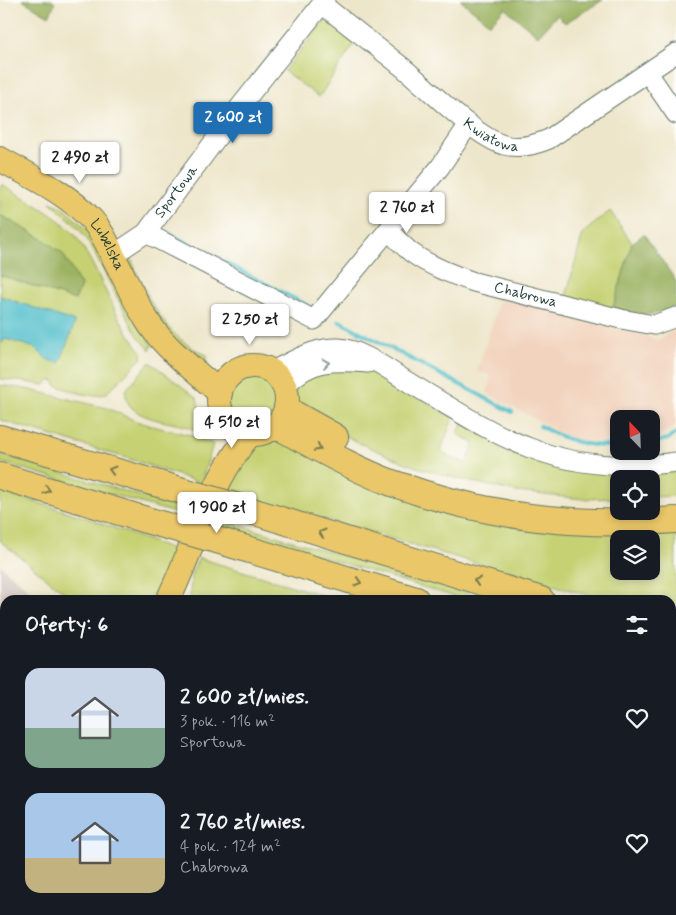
<!DOCTYPE html>
<html lang="pl">
<meta charset="utf-8">
<style>
body{margin:0;font-family:Mynerve,sans-serif;background:#20242c;color:#f1f3f6;height:100vh;display:flex;flex-direction:column;font-size:19px;white-space:nowrap}
*{box-sizing:border-box;margin:0}
p{font-size:16px;color:#9ea1a6}
.icon{flex:none;width:28px;height:28px;fill:none;stroke:currentColor;stroke-width:2;stroke-linecap:round;stroke-linejoin:round}
.map{position:relative;flex:1;overflow:hidden}
.details{position:absolute;left:0px;top:595px;width:676px;height:320px;display:flex;flex-direction:column;background:#171b24;border-radius:15px 15px 0 0;box-shadow:0 2px 8px #0003}
.details>*{flex:none}
.needle{width:32px;rotate:337deg}
.buttons{position:absolute;left:610px;top:410px;display:grid;gap:10px}
.buttons a{display:grid;place-items:center;width:50px;height:50px;border-radius:10px;background:#171b24;box-shadow:0 2px 8px #0003;font-size:25px}
.price{position:absolute;translate:-50% -42px;padding:0 11px;border-radius:5px;background:#fff;color:#222;font-size:16px;line-height:32px;filter:drop-shadow(0 1px 2px #0008)}
.price::after{content:'';position:absolute;left:50%;top:30px;width:15px;height:11px;margin-left:-8px;background:inherit;clip-path:polygon(0 0,100% 0,50% 100%)}
.price.active{background:#1f6fb2;color:#fff}
ul{padding:0;list-style:none}
li{display:flex;align-items:center;gap:15px;height:125px;padding:0 25px}
li span{display:grid;place-items:center;flex:none;width:140px;height:100px;border-radius:15px;color:#555}
li>.icon{margin-inline-start:auto}
span .icon{width:60px;height:60px;fill:#fffc;stroke-width:1}
li b{font-size:21px}
h2{display:flex;justify-content:space-between;align-items:center;height:60px;padding:0 25px;font-size:21px}
.map>svg:first-child{display:block}
</style>
<div class="map">
<svg width="676" height="915" viewBox="0 0 676 915">
<rect width="100%" height="100%" fill="#fdfcf7"/>
<filter id="ink" filterUnits="userSpaceOnUse"><feTurbulence type="fractalNoise" baseFrequency=".02" numOctaves="2"/><feDisplacementMap in="SourceGraphic" scale="10" xChannelSelector="R" yChannelSelector="G"/><feConvolveMatrix kernelMatrix="1 2 1 2 8 2 1 2 1" color-interpolation-filters="sRGB"/></filter>
<filter id="wash" filterUnits="userSpaceOnUse"><feTurbulence type="fractalNoise" baseFrequency=".0096" numOctaves="4" result="noise"/><feDisplacementMap in="SourceGraphic" scale="20" xChannelSelector="R" yChannelSelector="G"/><feGaussianBlur stdDeviation="1.12" result="paint"/><feColorMatrix in="noise" values="0 0 0 0 0 0 0 0 0 0 0 0 0 0 0 0 0 1.4 0 .05"/><feComposite in="paint" operator="in"/></filter>
<g filter="url(#wash)">
<rect width="100%" height="100%" fill="#eee6ca"/>
<!-- built -->
<polygon fill="#f2d4be" points="500,298 659,340 676,329 676,425 662,435 651,438 651,419 619,419 619,443 572,439 487,393 490,384 490,375 477,372"/>
<!-- industrial -->
<g fill="#cfc0ba">
<polygon points="0,565 41,600 5,600 5,683 0,678"/>
<polygon points="0,795 5,800 5,889 0,884"/>
<polygon points="295,910 450,910 456,915 300,915"/>
</g>
<!-- green -->
<g fill="#c5d172" stroke="#728753" fill-rule="evenodd">
<polygon points="325,20 331,22 354,44 319,97 284,71"/>
<path d="M 2,184 C 26,200 56,214 75,235 C 84,247 91,262 98,275 C 111,302 123,330 142,352 L 142,358 L 107,393 C 92,400 70,390 55,385 L 56,382 L 50,380 L 45,385 L 19,381 L 0,379 L 0,344 L 6,339 L 35,348 L 48,360 L 75,322 L 0,296 L 0,275 L 75,300 L 81,286 L 62,254 L 46,241 L 0,215 L 0,187 Z"/>
<polygon points="50,202 61,206 89,231 152,345 150,350 138,336 131,324 87,239 73,222"/>
<polygon points="610,211 632,243 613,308 566,296 583,233"/>
<path d="M 130,256 C 145,294 166,340 207,355 L 208,357 L 207,361 L 185,350 L 171,339 L 128,267 Z"/>
<path d="M 150,362 L 197,398 L 201,417 L 214,439 C 206,434 197,430 188,427 C 169,421 122,419 126,390 Z"/>
<polygon points="322,367 367,370 403,387 453,418 441,450 448,457 465,463 468,461 474,443 459,435 458,432 463,423 518,453 676,469 676,496 651,497 651,479 619,479 619,498 583,499 517,492 459,479 413,466 359,443 308,415 295,401 295,391 299,381"/>
<circle cx="253" cy="399" r="26"/>
<polygon points="0,385 26,389 107,408 136,421 156,427 190,435 213,444 201,483 136,461 0,420"/>
<path d="M 277,437 L 380,486 L 676,528 L 676,622 L 671,620 L 671,600 L 605,600 L 229,492 L 224,484 L 256,442 ZM 619,539 L 651,539 L 651,571 L 619,571 Z"/>
<polygon points="0,454 184,509 184,510 182,515 0,462"/>
<polygon points="0,491 78,515 173,549 153,600 74,600 0,541"/>
<polygon points="221,520 493,600 466,600 219,526"/>
<polygon points="199,558 339,600 190,600 191,574"/>
<polygon points="0,678 5,683 5,800 0,795"/>
<polygon points="154,910 260,910 265,915 159,915"/>
<polygon points="450,910 541,910 543,915 456,915"/>
</g>
<!-- forest -->
<g fill="#9cb364" stroke="#5e784c">
<polygon points="22,0 52,0 55,4 49,16"/>
<polygon points="460,0 603,0 565,23 557,15 538,36 505,8 490,24"/>
<polygon points="0,215 46,241 63,254 81,286 75,300 0,275"/>
<path d="M 644,234 L 676,281 L 676,306 C 656,319 635,314 613,308 L 632,243 Z"/>
<polygon points="676,883 676,915 543,915 541,910 671,910 671,886"/>
</g>
<!-- water -->
<polygon fill="#53bfcc" stroke="#397e80" points="0,296 75,322 60,363 48,360 35,348 6,339 0,344"/>
<g fill="none" stroke-linecap="round" stroke-linejoin="round">
<!-- stream -->
<g stroke="#53bfcc" stroke-width="4">
<polyline points="166,232 314,309"/>
<polyline points="339,321 512,412"/>
<path d="M 540,426 C 567,441 587,447 619,446"/>
<polyline points="651,443 668,439 676,433"/>
</g>
</g>
</g>
<g filter="url(#ink)">
<g fill="none" stroke-linecap="round" stroke-linejoin="round">
<!-- minor casing -->
<g stroke="#677868" stroke-width="21">
<g id="minor">
<path id="s1" d="M 322,4 C 348,25 375,45 401,66 C 426,86 475,137 504,145 C 519,149 535,145 549,139 L 676,53"/>
<polyline points="648,73 676,114"/>
<path id="s2" d="M 388,230 C 396,238 403,246 412,253 C 430,266 453,275 474,282 L 621,319 L 654,325 L 676,317"/>
<polyline points="146,233 314,320 440,167 469,124"/>
<path id="s3" d="M 113,255 L 146,233 L 239,108 L 325,0"/>
<path d="M 272,371 C 294,361 313,347 339,348 C 362,349 393,373 413,385 C 451,407 489,433 530,448 C 577,466 627,469 676,462"/>
<path d="M 285,386 C 310,359 334,360 368,363"/>
<polyline points="276,910 281,915"/>
</g>
</g>
<!-- major casing -->
<g stroke="#677868" stroke-width="26">
<g id="major">
<path id="s4" d="M 0,159 C 32,177 67,193 92,220 C 102,231 107,243 113,256 C 124,276 133,298 145,317 C 162,347 195,370 220,393"/>
<circle cx="253" cy="400" r="34"/>
<path d="M 168,600 C 191,554 204,502 232,459 C 238,450 243,441 251,434"/>
<polyline points="28,915 30,910"/>
</g>
</g>
<!-- highway casing -->
<g stroke="#677868" stroke-width="28">
<g id="highway">
<polyline points="287,408 294,414 335,437"/>
<path d="M 274,427 L 283,429 C 318,448 354,469 392,483 C 487,517 575,528 676,520"/>
<polyline points="0,438 159,484"/>
<polyline points="0,476 146,520"/>
<polyline points="242,508 541,600"/>
<polyline points="227,543 416,600"/>
<polyline points="671,640 676,642"/>
<polyline points="671,675 676,676"/>
<polyline points="671,718 676,726"/>
<polyline points="671,809 676,802"/>
<polyline points="671,840 676,837"/>
</g>
</g>
<!-- minor -->
<use href="#minor" stroke="#fff" stroke-width="19"/>
<!-- major -->
<use href="#major" stroke="#eac769" stroke-width="24"/>
<!-- highway -->
<use href="#highway" stroke="#eac769" stroke-width="26"/>
<!-- highway-bridge casing -->
<g stroke="#677868" stroke-width="28" stroke-linecap="butt">
<g id="highway-bridge">
<polyline points="159,484 242,508"/>
<polyline points="146,520 227,543"/>
</g>
</g>
<!-- highway-bridge -->
<use href="#highway-bridge" stroke="#eac769" stroke-width="26"/>
</g>
<!-- one-way arrows -->
<defs><path id="oneway-chevron" d="M-2-3.5L2.5 0L-2 3.5" fill="none" stroke-width="1.6" stroke-linecap="round" stroke-linejoin="round" transform="scale(1.25)"/></defs>
<use stroke="#8f9e9a" href="#oneway-chevron" transform="translate(326 363) rotate(-9)"/>
<g stroke="#7a7b4c">
<use href="#oneway-chevron" transform="translate(318 448) rotate(28)"/>
<use href="#oneway-chevron" transform="translate(112 470) rotate(-164)"/>
<use href="#oneway-chevron" transform="translate(47 490) rotate(17)"/>
<use href="#oneway-chevron" transform="translate(322 533) rotate(-163)"/>
<use href="#oneway-chevron" transform="translate(477 581) rotate(-163)"/>
<use href="#oneway-chevron" transform="translate(358 582) rotate(17)"/>
</g>
</g>
<g text-anchor="middle" dominant-baseline="central" stroke-width="4" stroke-linejoin="round" paint-order="stroke">
<!-- street labels -->
<g font-size="15" fill="#1f3d34" stroke="#fdfcf7">
<text stroke="none"><textPath href="#s1" startOffset="215">Kwiatowa</textPath></text>
<text stroke="none"><textPath href="#s3" startOffset="91">Sportowa</textPath></text>
<text stroke="none"><textPath href="#s4" startOffset="140">Lubelska</textPath></text>
<text stroke="none"><textPath href="#s2" startOffset="155">Chabrowa</textPath></text>
</g>
</g>
</svg>
<div class="buttons">
<a><svg class="needle" viewBox="-14 -14 28 28"><path d="M0-13l5 13h-10z" fill="#e53935"/><path d="M0 13l5-13h-10z" fill="#9ea1a6"/></svg></a>
<a><svg class="icon" aria-label="locate" viewBox="0 0 24 24"><circle cx="12" cy="12" r="6"/><path d="M12 2v4M12 18v4M2 12h4M18 12h4"/></svg></a>
<a><svg class="icon" aria-label="layers" viewBox="0 0 24 24"><path d="M12 4l9 5-9 5-9-5zM3 14l9 5 9-5"/></svg></a>
</div>
<b class="price active" style="left:233px;top:144px">2 600 zł</b>
<b class="price" style="left:80px;top:184px">2 490 zł</b>
<b class="price" style="left:407px;top:234px">2 760 zł</b>
<b class="price" style="left:250px;top:346px">2 250 zł</b>
<b class="price" style="left:232px;top:449px">4 510 zł</b>
<b class="price" style="left:217px;top:534px">1 900 zł</b>
<section class="details">
<h2>Oferty: 6<svg class="icon" aria-label="filters" viewBox="0 0 24 24"><path d="M4 7h16M4 17h16"/><circle cx="9" cy="7" r="2"/><circle cx="15" cy="17" r="2"/></svg></h2>
<ul>
<li><span style="background:linear-gradient(#c9d6e8 60%,#7fa58c 0)"><svg class="icon" aria-label="home" viewBox="0 0 24 24"><path d="M3 11l9-7 9 7M6 9v11h12V9"/></svg></span><div><b>2 600 zł/mies.</b><p>3 pok. · 116 m²</p><p>Sportowa</p></div><svg class="icon" aria-label="heart" viewBox="0 0 24 24"><path d="M12 20l-8-8c-3-5 5-10 8-4 3-6 11-1 8 4z"/></svg></li>
<li><span style="background:linear-gradient(#a9c7e8 65%,#c2b280 0)"><svg class="icon" aria-label="home" viewBox="0 0 24 24"><path d="M3 11l9-7 9 7M6 9v11h12V9"/></svg></span><div><b>2 760 zł/mies.</b><p>4 pok. · 124 m²</p><p>Chabrowa</p></div><svg class="icon" aria-label="heart" viewBox="0 0 24 24"><path d="M12 20l-8-8c-3-5 5-10 8-4 3-6 11-1 8 4z"/></svg></li>
</ul>
</section>
</div>
